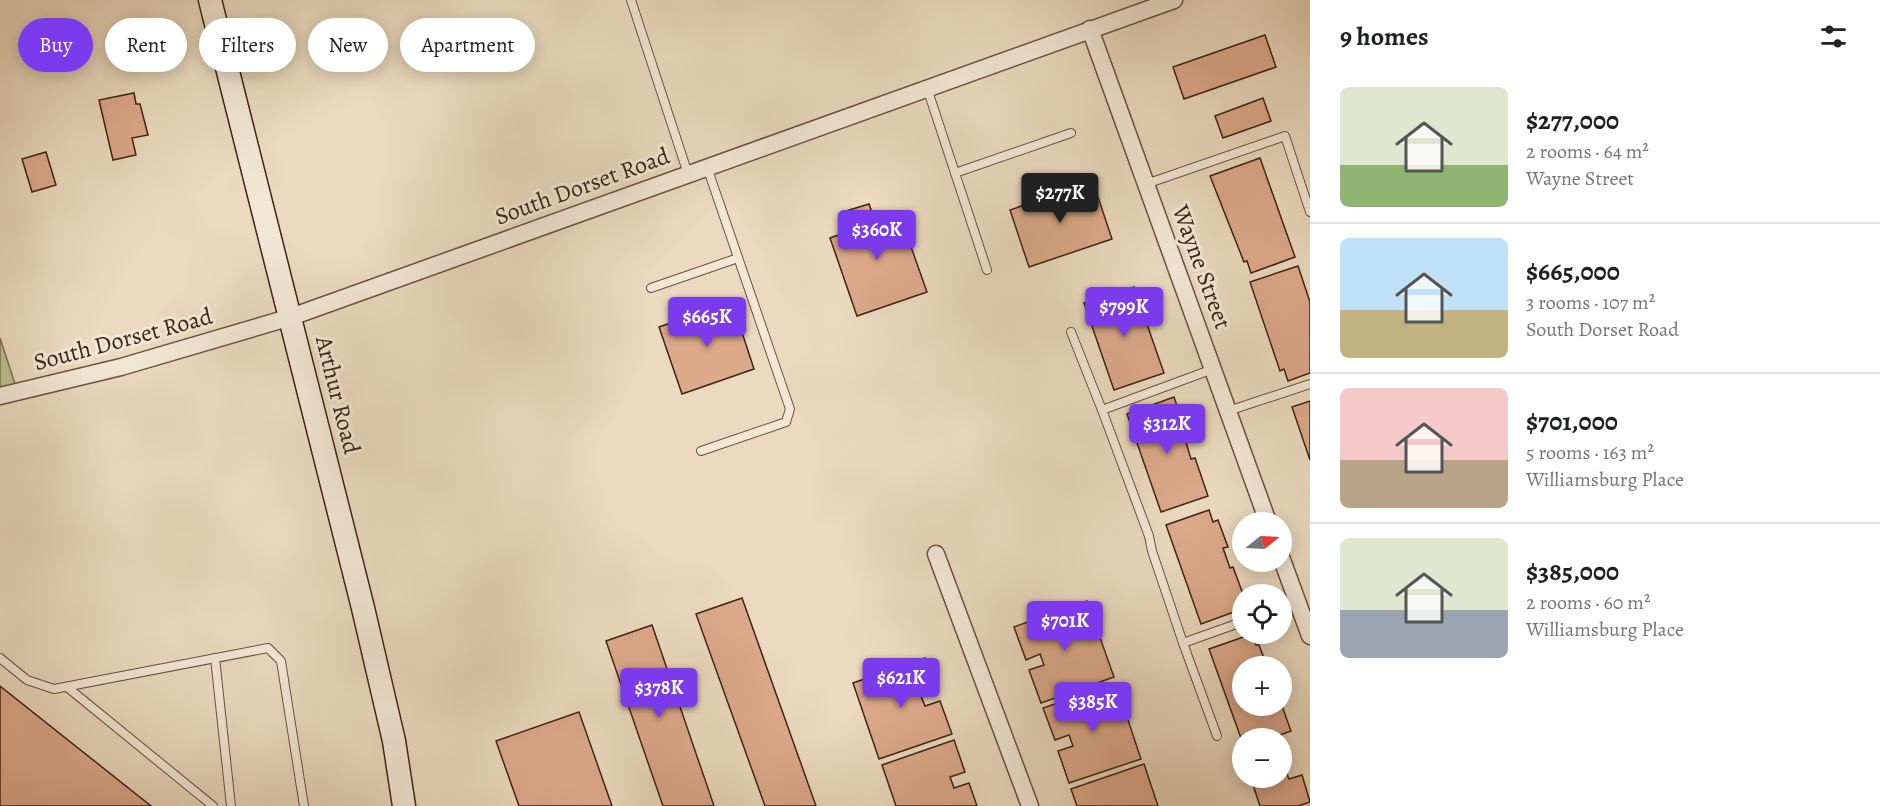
<!DOCTYPE html>
<meta charset="utf-8">
<style>
body{margin:0;font-family:Alegreya,serif;background:#f6f6f6;color:#202124;height:100vh;display:flex;flex-direction:column;font-size:22px;white-space:nowrap}
*{box-sizing:border-box;margin:0}
p{font-size:20px;color:#757577}
.icon{flex:none;width:33px;height:33px;fill:none;stroke:currentColor;stroke-width:2;stroke-linecap:round;stroke-linejoin:round}
.map{position:relative;flex:1;overflow:hidden}
.side{display:flex;flex-direction:column;background:#fff;width:570px}
.side>*{flex:none}
.banner{position:absolute;left:18px;top:18px;width:570px;height:54px;display:flex;gap:12px}
.needle{width:39px;rotate:72deg}
.fabs{position:absolute;left:1232px;top:512px;display:grid;gap:12px}
.fabs a{display:grid;place-items:center;width:60px;height:60px;border-radius:50%;background:#fff;box-shadow:0 3px 15px #0003;font-size:30px}
.price{position:absolute;translate:-50% -51px;padding:0 14px;border-radius:6px;background:#7c3aed;color:#fff;font-size:20px;line-height:39px;filter:drop-shadow(0 2px 3px #0008)}
.price::after{content:'';position:absolute;left:50%;top:36px;width:18px;height:14px;margin-left:-9px;background:inherit;clip-path:polygon(0 0,100% 0,50% 100%)}
.price.active{background:#222;color:#fff}
ul{padding:0;list-style:none}
li{display:flex;align-items:center;gap:18px;height:150px;padding:0 30px}
li+li{border-top:2px solid #e0e0e0}
li span{display:grid;place-items:center;flex:none;width:168px;height:120px;border-radius:9px;color:#555}
li>.icon{margin-inline-start:auto}
span .icon{width:72px;height:72px;fill:#fffc;stroke-width:1}
li b{font-size:26px}
h2{display:flex;justify-content:space-between;align-items:center;height:72px;padding:0 30px;font-size:26px}
.tag{padding:0 21px;border-radius:27px;background:#fff;box-shadow:0 3px 15px #0003;font-size:21px;line-height:54px}
.tag.active{background:#7c3aed;color:#fff}
main{display:flex;flex:1;min-height:0}
.map>svg:first-child{display:block}
</style>
<main>
<div class="map">
<svg width="1310" height="806" viewBox="0 0 1310 806">
<rect width="100%" height="100%" fill="#ebdabf"/>
<filter id="stains"><feTurbulence type="fractalNoise" baseFrequency=".00333" numOctaves="4"/><feColorMatrix values="0 0 0 0 .2 0 0 0 0 .09 0 0 0 0 .02 0 0 0 .5 -.17"/></filter>
<radialGradient id="worn" r=".72"><stop offset=".6" stop-color="#630" stop-opacity="0"/><stop offset="1" stop-color="#630" stop-opacity=".3"/></radialGradient>
<!-- green -->
<polygon fill="#bbbe90" stroke="#7c7052" stroke-width="1.5" points="0,338 18,393 0,396"/>
<!-- building -->
<g fill="#dda98b" stroke="#3e2214" stroke-width="1.5">
<polygon points="1265,35 1276,67 1184,99 1173,67"/>
<polygon points="134,93 136,104 140,104 148,135 132,138 136,155 113,160 99,100"/>
<polygon points="1263,98 1271,121 1223,138 1215,116"/>
<polygon points="46,152 56,185 32,192 22,159"/>
<polygon points="1260,158 1295,257 1251,273 1247,261 1244,262 1210,176"/>
<polygon points="1093,182 1112,239 1029,267 1010,210 1030,203 1029,198 1052,190 1054,195"/>
<polygon points="869,204 875,221 899,213 927,292 857,316 830,238 853,230 846,211"/>
<polygon points="1298,266 1310,302 1310,373 1288,381 1284,369 1280,371 1250,282"/>
<polygon points="1134,287 1164,373 1114,390 1084,303"/>
<polygon points="732,302 754,369 682,394 659,327"/>
<polygon points="1174,397 1188,438 1185,439 1191,459 1195,458 1208,496 1161,512 1127,414"/>
<polygon points="1310,401 1310,460 1292,407"/>
<polygon points="1209,510 1213,522 1218,520 1228,547 1223,548 1230,568 1233,567 1243,594 1242,609 1201,624 1166,525"/>
<polygon points="742,598 816,806 765,806 696,614"/>
<polygon points="1087,601 1114,677 1041,703 1029,670 1044,665 1040,654 1026,660 1014,627"/>
<polygon points="652,625 714,806 663,806 606,641"/>
<polygon points="1252,634 1256,645 1259,645 1267,666 1242,666 1242,705 1281,705 1281,703 1291,731 1271,738 1242,738 1242,741 1209,649"/>
<polygon points="925,658 936,691 921,696 925,706 940,701 952,734 879,759 853,683"/>
<polygon points="1116,684 1141,759 1069,783 1058,751 1073,746 1069,735 1055,740 1043,708"/>
<polygon points="0,686 151,806 0,806"/>
<polygon points="579,712 612,806 519,806 496,741"/>
<polygon points="954,740 965,772 950,777 954,788 969,783 977,806 896,806 882,765"/>
<polygon points="1144,764 1158,806 1077,806 1071,789"/>
<polygon points="1287,774 1289,779 1302,775 1310,802 1298,806 1260,806 1253,785"/>
</g>
<g fill="none" stroke-linecap="round" stroke-linejoin="round">
<!-- lane casing -->
<g stroke="#69503f" stroke-width="10">
<g id="lane">
<polyline points="631,0 688,174"/>
<polyline points="927,88 987,270"/>
<polyline points="955,173 1071,133"/>
<polyline points="1146,184 1285,136 1310,212"/>
<polyline points="651,288 738,258"/>
<polyline points="1071,332 1102,410 1213,369"/>
<polyline points="1102,410 1149,536 1152,551 1183,643"/>
<polyline points="1228,411 1310,384"/>
<polyline points="701,451 786,422 790,409 707,167"/>
<polyline points="1281,607 1297,601"/>
<polyline points="0,658 27,680 54,689 268,648 281,661 304,806"/>
<polyline points="215,658 231,806"/>
<polyline points="67,687 213,806"/>
<polyline points="1217,736 1183,643 1242,622"/>
</g>
</g>
<!-- street casing -->
<g stroke="#69503f" stroke-width="19">
<g id="street">
<polyline points="1090,29 1268,522"/>
<polyline points="0,396 121,367 291,317 1174,0"/>
<polyline points="936,554 1030,806"/>
<polyline points="1281,557 1310,636"/>
</g>
</g>
<!-- secondary casing -->
<g stroke="#3e2214" stroke-width="25">
<polyline id="secondary" points="210,0 363,608 394,741 404,806"/>
</g>
<!-- lane -->
<use href="#lane" stroke="#f2e7d5" stroke-width="8"/>
<!-- street -->
<use href="#street" stroke="#f2e7d5" stroke-width="16"/>
<!-- secondary -->
<use href="#secondary" stroke="#f2e7d5" stroke-width="22"/>
</g>
<g text-anchor="middle" dominant-baseline="central" stroke-width="6" stroke-linejoin="round" paint-order="stroke">
<!-- street labels -->
<g font-size="24" fill="#3e2214" stroke="#f2e7d5">
<text transform="translate(582 186) rotate(-20)">South Dorset Road</text>
<text transform="translate(1202 267) rotate(70)">Wayne Street</text>
<text transform="translate(123 339) rotate(-15)">South Dorset Road</text>
<text transform="translate(338 395) rotate(76)">Arthur Road</text>
</g>
</g>
<rect width="100%" height="100%" filter="url(#stains)"/>
<rect width="100%" height="100%" fill="url(#worn)"/>
</svg>
<div class="fabs">
<a><svg class="needle" viewBox="-14 -14 28 28"><path d="M0-13l5 13h-10z" fill="#e53935"/><path d="M0 13l5-13h-10z" fill="#757577"/></svg></a>
<a><svg class="icon" aria-label="locate" viewBox="0 0 24 24"><circle cx="12" cy="12" r="6"/><path d="M12 2v4M12 18v4M2 12h4M18 12h4"/></svg></a>
<a>+</a>
<a>−</a>
</div>
<b class="price active" style="left:1060px;top:224px">$277K</b>
<b class="price" style="left:877px;top:261px">$360K</b>
<b class="price" style="left:1124px;top:338px">$799K</b>
<b class="price" style="left:707px;top:348px">$665K</b>
<b class="price" style="left:1167px;top:455px">$312K</b>
<b class="price" style="left:1065px;top:652px">$701K</b>
<b class="price" style="left:901px;top:709px">$621K</b>
<b class="price" style="left:659px;top:719px">$378K</b>
<b class="price" style="left:1093px;top:733px">$385K</b>
<div class="banner">
<a class="tag active">Buy</a>
<a class="tag">Rent</a>
<a class="tag">Filters</a>
<a class="tag">New</a>
<a class="tag">Apartment</a>
</div>
</div>
<section class="side">
<h2>9 homes<svg class="icon" aria-label="filters" viewBox="0 0 24 24"><path d="M4 7h16M4 17h16"/><circle cx="9" cy="7" r="2"/><circle cx="15" cy="17" r="2"/></svg></h2>
<ul>
<li><span style="background:linear-gradient(#dfe7d0 65%,#8fb573 0)"><svg class="icon" aria-label="home" viewBox="0 0 24 24"><path d="M3 11l9-7 9 7M6 9v11h12V9"/></svg></span><div><b>$277,000</b><p>2 rooms · 64 m²</p><p>Wayne Street</p></div></li>
<li><span style="background:linear-gradient(#bfe0f5 60%,#c2b280 0)"><svg class="icon" aria-label="home" viewBox="0 0 24 24"><path d="M3 11l9-7 9 7M6 9v11h12V9"/></svg></span><div><b>$665,000</b><p>3 rooms · 107 m²</p><p>South Dorset Road</p></div></li>
<li><span style="background:linear-gradient(#f6c9c9 60%,#b9a48a 0)"><svg class="icon" aria-label="home" viewBox="0 0 24 24"><path d="M3 11l9-7 9 7M6 9v11h12V9"/></svg></span><div><b>$701,000</b><p>5 rooms · 163 m²</p><p>Williamsburg Place</p></div></li>
<li><span style="background:linear-gradient(#dfe7d0 60%,#9aa5b1 0)"><svg class="icon" aria-label="home" viewBox="0 0 24 24"><path d="M3 11l9-7 9 7M6 9v11h12V9"/></svg></span><div><b>$385,000</b><p>2 rooms · 60 m²</p><p>Williamsburg Place</p></div></li>
</ul>
</section>
</main>
